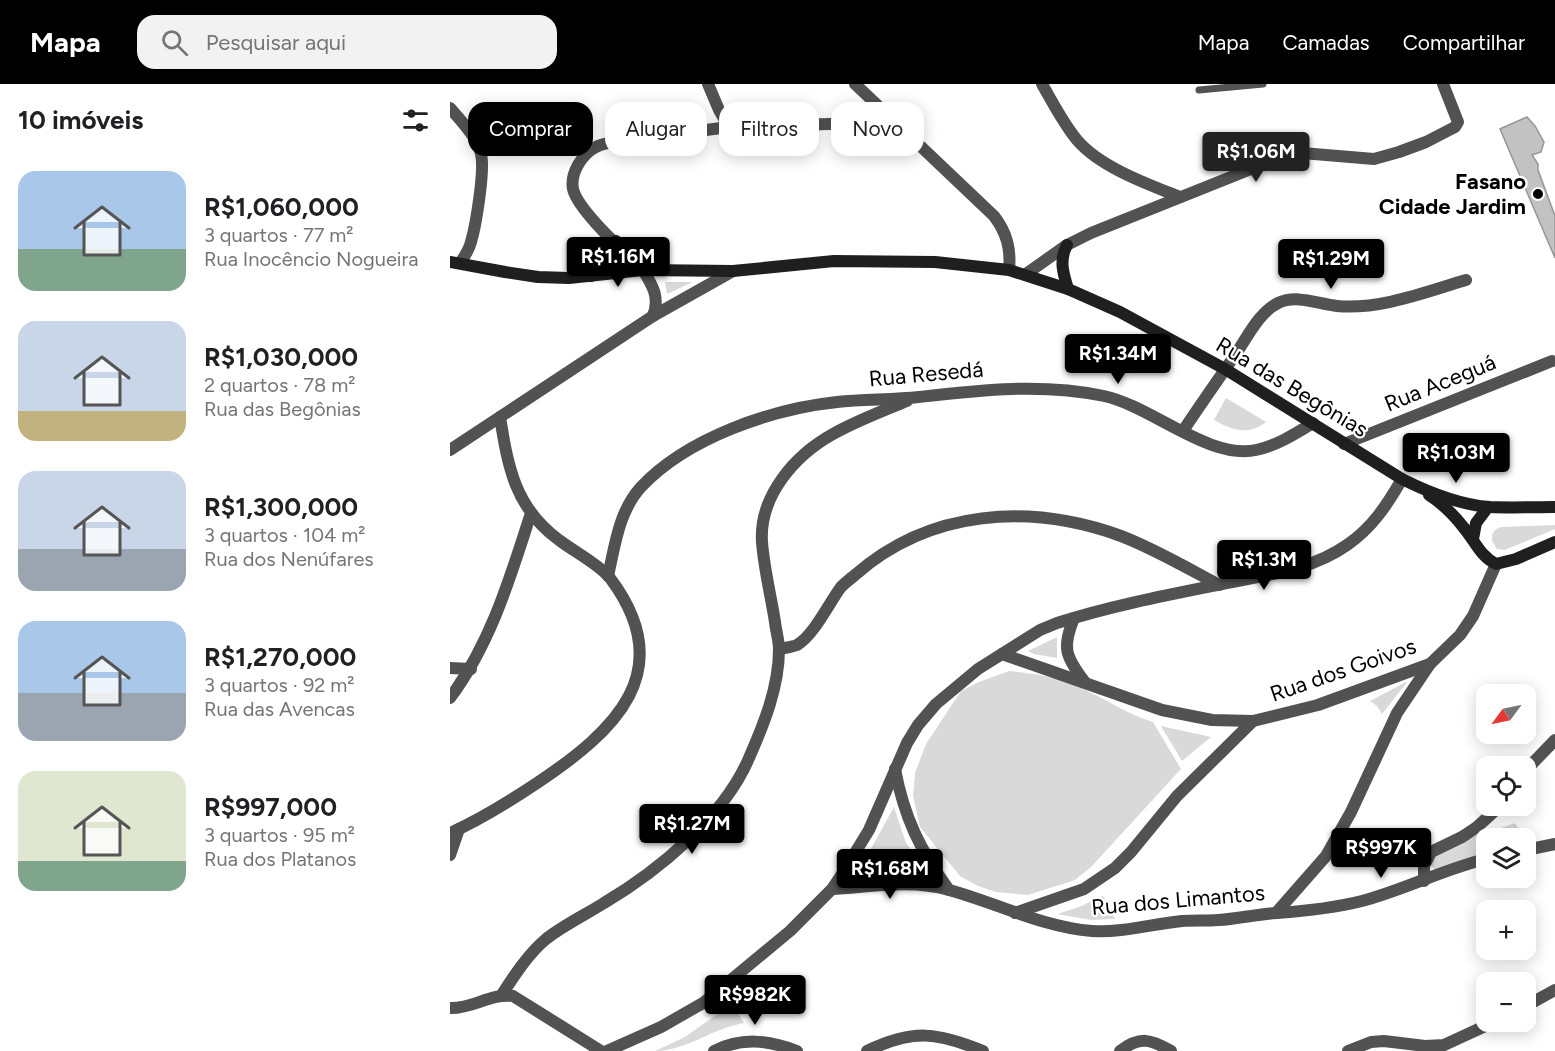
<!DOCTYPE html>
<html lang="pt">
<meta charset="utf-8">
<style>
body{margin:0;font-family:Figtree,sans-serif;background:#f2f2f2;color:#202124;height:100vh;display:flex;flex-direction:column;font-size:22px;white-space:nowrap}
*{box-sizing:border-box;margin:0}
p{font-size:20px;color:#757577}
.icon{flex:none;width:33px;height:33px;fill:none;stroke:currentColor;stroke-width:2;stroke-linecap:round;stroke-linejoin:round}
.map{position:relative;flex:1;overflow:hidden}
.panel{display:flex;flex-direction:column;background:#fff;width:450px}
.panel>*{flex:none}
.banner{position:absolute;left:18px;top:18px;width:570px;height:54px;display:flex;gap:12px}
.needle{width:39px;rotate:237deg}
.tools{position:absolute;left:1026px;top:600px;display:grid;gap:12px}
.tools a{display:grid;place-items:center;width:60px;height:60px;border-radius:12px;background:#fff;box-shadow:0 3px 15px #0003;font-size:30px}
.price{position:absolute;translate:-50% -51px;padding:0 14px;border-radius:6px;background:#000;color:#fff;font-size:20px;line-height:39px;filter:drop-shadow(0 2px 3px #0008)}
.price::after{content:'';position:absolute;left:50%;top:36px;width:18px;height:14px;margin-left:-9px;background:inherit;clip-path:polygon(0 0,100% 0,50% 100%)}
.price.on{background:#222;color:#fff}
ul{padding:0;list-style:none}
li{display:flex;align-items:center;gap:18px;height:150px;padding:0 18px}
li span{display:grid;place-items:center;flex:none;width:168px;height:120px;border-radius:18px;color:#555}
li>.icon{margin-inline-start:auto}
span .icon{width:72px;height:72px;fill:#fffc;stroke-width:1}
li b{font-size:26px}
h2{display:flex;justify-content:space-between;align-items:center;height:72px;padding:0 18px;font-size:26px}
.chip{padding:0 21px;border-radius:18px;background:#fff;box-shadow:0 3px 15px #0003;font-size:21px;line-height:54px}
.chip.on{background:#000;color:#fff}
header{display:flex;align-items:center;gap:36px;box-sizing:border-box;height:84px;padding:0 30px;background:#000;color:#fff}
header strong{font-size:28px}
nav{display:flex;gap:33px;margin-inline-start:auto;font-size:21px}
.search{width:420px;height:54px;background:#f2f2f2;display:flex;align-items:center;gap:15px;box-sizing:border-box;padding:0 21px;border-radius:18px;color:#757577;font-size:22px}
main{display:flex;flex:1;min-height:0}
.map>svg:first-child{display:block}
</style>
<header>
<strong>Mapa</strong>
<div class="search"><svg class="icon" aria-label="search" viewBox="0 0 24 24"><circle cx="10" cy="10" r="6"/><path d="M15 15l6 6"/></svg>Pesquisar aqui</div>
<nav><a>Mapa</a><a>Camadas</a><a>Compartilhar</a></nav>
</header>
<main>
<section class="panel">
<h2>10 imóveis<svg class="icon" aria-label="filters" viewBox="0 0 24 24"><path d="M4 7h16M4 17h16"/><circle cx="9" cy="7" r="2"/><circle cx="15" cy="17" r="2"/></svg></h2>
<ul>
<li><span style="background:linear-gradient(#a9c7e8 65%,#7fa58c 0)"><svg class="icon" aria-label="home" viewBox="0 0 24 24"><path d="M3 11l9-7 9 7M6 9v11h12V9"/></svg></span><div><b>R$1,060,000</b><p>3 quartos · 77 m²</p><p>Rua Inocêncio Nogueira</p></div></li>
<li><span style="background:linear-gradient(#c9d6e8 75%,#c2b280 0)"><svg class="icon" aria-label="home" viewBox="0 0 24 24"><path d="M3 11l9-7 9 7M6 9v11h12V9"/></svg></span><div><b>R$1,030,000</b><p>2 quartos · 78 m²</p><p>Rua das Begônias</p></div></li>
<li><span style="background:linear-gradient(#c9d6e8 65%,#9aa5b1 0)"><svg class="icon" aria-label="home" viewBox="0 0 24 24"><path d="M3 11l9-7 9 7M6 9v11h12V9"/></svg></span><div><b>R$1,300,000</b><p>3 quartos · 104 m²</p><p>Rua dos Nenúfares</p></div></li>
<li><span style="background:linear-gradient(#a9c7e8 60%,#9aa5b1 0)"><svg class="icon" aria-label="home" viewBox="0 0 24 24"><path d="M3 11l9-7 9 7M6 9v11h12V9"/></svg></span><div><b>R$1,270,000</b><p>3 quartos · 92 m²</p><p>Rua das Avencas</p></div></li>
<li><span style="background:linear-gradient(#dfe7d0 75%,#7fa58c 0)"><svg class="icon" aria-label="home" viewBox="0 0 24 24"><path d="M3 11l9-7 9 7M6 9v11h12V9"/></svg></span><div><b>R$997,000</b><p>3 quartos · 95 m²</p><p>Rua dos Platanos</p></div></li>
</ul>
</section>
<div class="map">
<svg width="1105" height="967" viewBox="0 0 1105 967">
<rect width="100%" height="100%" fill="#fff"/>
<!-- green -->
<g fill="#d9d9d9">
<polygon points="215,198 243,198 217,210"/>
<path d="M 776,314 L 816,338 C 799,352 781,346 764,336 Z"/>
<polygon points="1105,441 1105,445 1055,466 1047,465 1042,457 1042,450 1046,445 1052,443"/>
<polygon points="607,553 607,574 584,570 578,567"/>
<path d="M 559,587 C 582,589 605,593 627,602 C 653,613 676,630 703,638 L 731,685 L 641,783 L 625,796 L 578,811 L 546,808 L 528,802 L 510,792 L 470,743 L 463,712 L 465,689 L 476,660 L 511,607 L 529,598 Z"/>
<polygon points="958,597 932,630 927,622 920,617"/>
<polygon points="711,642 761,653 732,677"/>
<polygon points="444,723 456,759 478,789 447,788 407,790"/>
<polygon points="1065,739 1074,754 1036,754 1036,770 986,789 978,776 983,771 1039,745 1045,746"/>
<polygon points="653,812 665,835 641,836 607,830 629,823"/>
<path d="M 286,917 L 288,929 L 294,939 C 263,944 236,967 205,967 L 235,953 Z"/>
</g>
<!-- building -->
<polygon fill="#c2c2c2" stroke="#969696" stroke-width="1.5" points="1077,33 1085,42 1094,58 1091,68 1082,71 1088,80 1088,86 1105,132 1105,174 1050,45"/>
<g fill="none" stroke-linecap="round" stroke-linejoin="round">
<!-- service -->
<polyline stroke="#525252" stroke-width="7" points="749,6 813,0"/>
<!-- minor -->
<g stroke="#525252" stroke-width="12">
<polyline points="258,0 269,26 279,43"/>
<path d="M 405,0 L 544,132 C 557,149 561,165 559,186"/>
<path d="M 592,0 C 603,19 613,39 627,56 C 650,83 697,100 730,113"/>
<path d="M 0,24 C 11,37 27,53 31,70 C 35,86 26,141 21,158 C 19,166 15,172 10,179"/>
<polyline points="576,190 617,161 641,149 816,79 852,69 924,75 949,68 976,58 1005,43 1008,38 993,0"/>
<path d="M 203,232 C 210,214 203,202 193,186 C 176,169 128,127 123,105 C 120,89 132,70 146,63 C 151,60 158,59 164,58 L 279,43 L 446,38"/>
<path d="M 733,347 C 750,321 768,296 785,271 C 797,254 809,228 828,219 C 847,210 868,220 887,222 C 930,226 975,208 1016,196"/>
<polyline points="894,360 1102,277"/>
<polyline points="0,366 203,232 283,187"/>
<path d="M 158,492 C 165,461 169,427 191,403 C 237,354 321,325 387,318 C 414,315 442,316 469,313 C 531,306 592,299 654,312 C 701,322 759,376 806,366 C 826,362 845,350 863,339"/>
<path d="M 624,534 C 612,563 615,572 634,597"/>
<path d="M 329,565 C 334,564 342,563 347,561 C 364,551 379,519 391,503 C 395,499 400,495 405,491 C 480,425 580,419 671,452 C 705,465 737,484 769,501"/>
<polyline points="552,570 712,626 762,636 803,637 868,621 980,580 1010,551 1023,532 1046,480"/>
<polyline points="0,584 21,585"/>
<path d="M 0,614 C 41,559 60,494 81,429"/>
<path d="M 445,685 C 454,733 470,766 499,806"/>
<polyline points="1076,686 1105,656"/>
<path d="M 0,749 C 30,736 60,717 87,699 C 165,647 230,587 160,494 C 149,480 123,467 109,456 C 65,424 58,383 50,333"/>
<polyline points="1076,766 1105,760"/>
<polyline points="0,771 9,745"/>
<polyline points="974,797 974,782 981,768 1012,753 1027,743 1050,722"/>
<path d="M 382,805 C 420,803 461,795 499,806 C 547,819 592,843 642,847 C 672,849 702,840 732,837 C 744,836 756,837 768,836 C 788,835 807,830 827,829 C 856,827 884,824 912,817 C 954,806 994,785 1036,775"/>
<polyline points="565,829 634,805 665,784 681,768 727,712 803,637"/>
<polyline points="826,829 876,772 901,728 947,629 980,580"/>
<path d="M 51,912 C 64,892 78,870 96,855 C 114,841 135,831 154,819 C 208,787 274,733 299,674 C 314,640 329,603 329,565 C 329,557 326,547 325,538 C 321,512 314,485 312,458 C 309,412 345,371 383,350 C 406,337 432,327 457,317"/>
<polyline points="1076,922 1105,906"/>
<path d="M 0,924 C 22,925 41,909 63,912 L 151,967"/>
<path d="M 157,967 L 211,943 L 253,919 L 340,847 L 382,805 L 394,787 L 419,746 L 457,659 L 468,641 L 486,620 L 528,585 L 590,546 L 607,539 C 660,522 717,511 772,500 C 815,491 860,487 897,461 C 922,444 937,421 952,395"/>
<path d="M 264,967 C 292,953 318,956 347,967"/>
<path d="M 417,967 C 463,945 487,948 533,967"/>
<path d="M 670,967 C 690,952 701,955 721,967"/>
<polyline points="898,967 921,958 934,957 975,962 994,961 1044,938"/>
</g>
<!-- secondary -->
<g stroke="#1f1f1f" stroke-width="12">
<path d="M 617,161 C 609,176 613,189 618,205"/>
<path d="M 0,178 L 55,188 L 88,193 L 119,194 L 193,186 L 283,187 L 384,177 L 485,178 L 559,186 L 618,205 L 670,228 L 775,285 L 952,395 C 978,408 1011,421 1040,423 C 1062,424 1083,423 1105,423"/>
<polyline points="141,192 156,176 166,157"/>
<path d="M 979,411 C 993,420 1004,431 1014,444 C 1025,457 1030,472 1046,480 L 1066,475 L 1105,458"/>
<polyline points="1023,455 1026,439 1038,423"/>
</g>
</g>
<!-- markers -->
<circle fill="#000" stroke="#fff" stroke-width="2" cx="1088" cy="110" r="6"/>
<g text-anchor="middle" dominant-baseline="central" stroke-width="4.5" stroke-linejoin="round" paint-order="stroke">
<!-- poi labels -->
<g font-size="22" font-weight="bold" fill="#000" stroke="#fff" text-anchor="end">
<text x="1076" y="97">Fasano<tspan x="1076" dy="25">Cidade Jardim</tspan></text>
</g>
<!-- street labels -->
<g font-size="22" fill="#000" stroke="#fff">
<text transform="translate(476 290) rotate(-5)">Rua Resedá</text>
<text transform="translate(990 299) rotate(-22)">Rua Aceguá</text>
<text transform="translate(842 303) rotate(31)">Rua das Begônias</text>
<text transform="translate(893 586) rotate(-19)">Rua dos Goivos</text>
<text transform="translate(728 816) rotate(-5)">Rua dos Limantos</text>
</g>
</g>
</svg>
<div class="tools">
<a><svg class="needle" viewBox="-14 -14 28 28"><path d="M0-13l5 13h-10z" fill="#e53935"/><path d="M0 13l5-13h-10z" fill="#757577"/></svg></a>
<a><svg class="icon" aria-label="locate" viewBox="0 0 24 24"><circle cx="12" cy="12" r="6"/><path d="M12 2v4M12 18v4M2 12h4M18 12h4"/></svg></a>
<a><svg class="icon" aria-label="layers" viewBox="0 0 24 24"><path d="M12 4l9 5-9 5-9-5zM3 14l9 5 9-5"/></svg></a>
<a>+</a>
<a>−</a>
</div>
<b class="price on" style="left:806px;top:99px">R$1.06M</b>
<b class="price" style="left:168px;top:204px">R$1.16M</b>
<b class="price" style="left:881px;top:206px">R$1.29M</b>
<b class="price" style="left:668px;top:301px">R$1.34M</b>
<b class="price" style="left:1006px;top:400px">R$1.03M</b>
<b class="price" style="left:814px;top:507px">R$1.3M</b>
<b class="price" style="left:242px;top:771px">R$1.27M</b>
<b class="price" style="left:931px;top:795px">R$997K</b>
<b class="price" style="left:440px;top:816px">R$1.68M</b>
<b class="price" style="left:305px;top:942px">R$982K</b>
<div class="banner">
<a class="chip on">Comprar</a>
<a class="chip">Alugar</a>
<a class="chip">Filtros</a>
<a class="chip">Novo</a>
</div>
</div>
</main>
